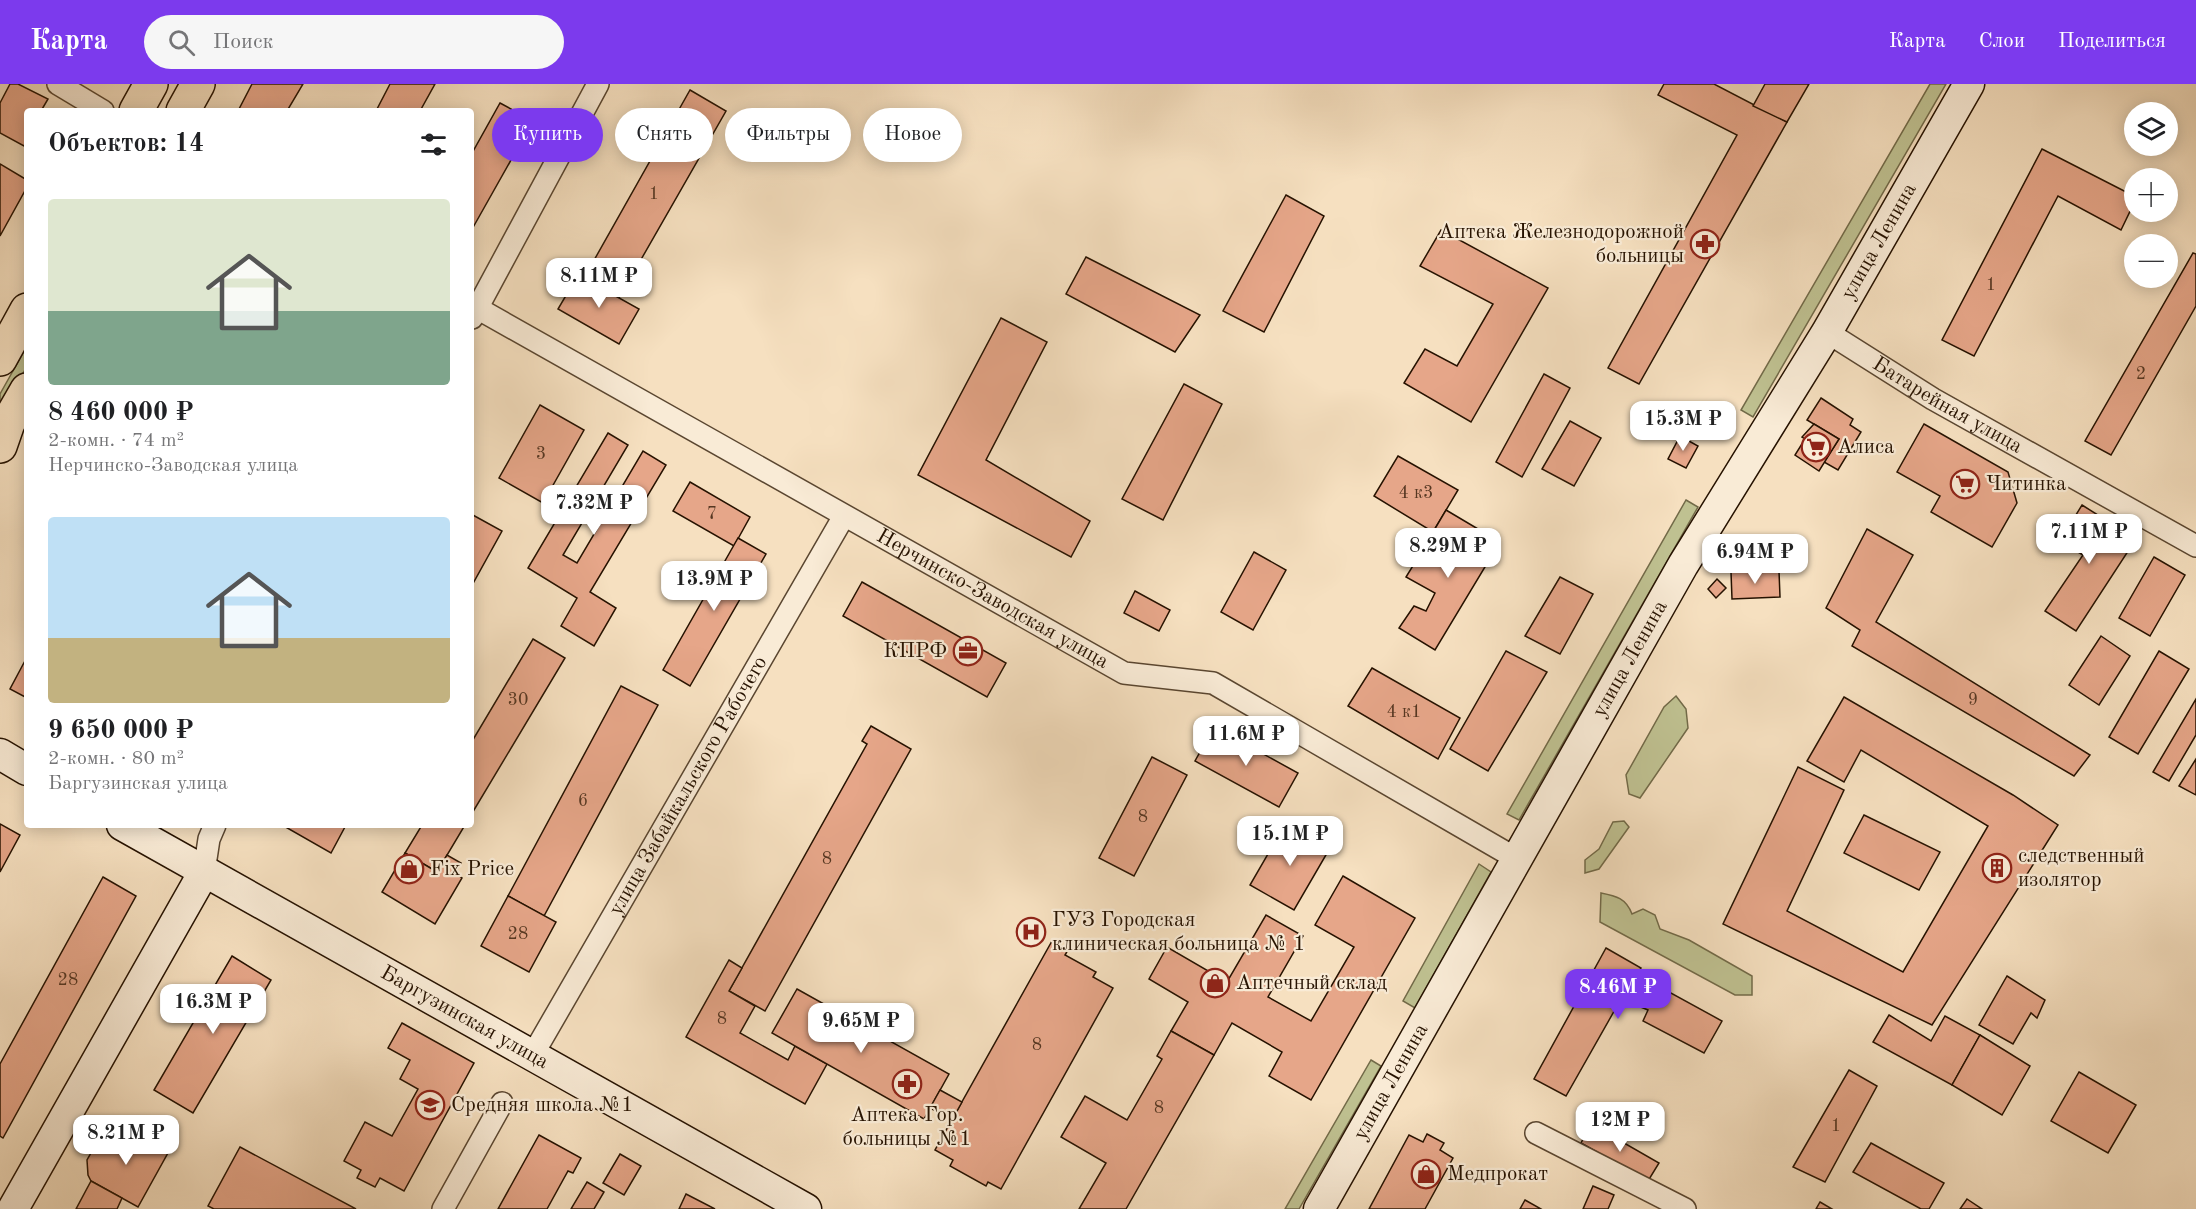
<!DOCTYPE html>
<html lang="ru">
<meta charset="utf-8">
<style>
body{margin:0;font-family:"Old Standard TT",serif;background:#f6f6f6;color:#202124;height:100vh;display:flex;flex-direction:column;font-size:22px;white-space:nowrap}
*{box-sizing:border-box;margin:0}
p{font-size:20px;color:#757577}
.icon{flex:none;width:33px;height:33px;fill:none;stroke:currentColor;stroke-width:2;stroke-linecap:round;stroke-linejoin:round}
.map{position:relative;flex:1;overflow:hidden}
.side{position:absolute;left:24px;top:24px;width:450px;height:720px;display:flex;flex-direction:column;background:#fff;border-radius:6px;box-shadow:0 3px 15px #0003}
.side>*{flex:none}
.top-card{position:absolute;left:492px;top:24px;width:570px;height:54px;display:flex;gap:12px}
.fabs{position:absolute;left:2124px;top:18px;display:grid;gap:12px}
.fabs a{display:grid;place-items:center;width:54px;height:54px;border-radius:50%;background:#fff;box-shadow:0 3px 15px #0003;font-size:30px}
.price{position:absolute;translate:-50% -51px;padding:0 14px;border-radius:12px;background:#fff;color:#222;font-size:20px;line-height:39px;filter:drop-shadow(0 2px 3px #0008)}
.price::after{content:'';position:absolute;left:50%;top:36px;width:18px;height:14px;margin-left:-9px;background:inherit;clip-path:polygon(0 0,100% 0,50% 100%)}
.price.on{background:#7c3aed;color:#fff}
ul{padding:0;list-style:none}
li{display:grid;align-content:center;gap:12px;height:318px;padding:0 24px}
li span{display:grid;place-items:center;height:186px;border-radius:6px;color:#555}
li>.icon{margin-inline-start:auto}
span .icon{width:108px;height:108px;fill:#fffc;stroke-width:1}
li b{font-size:26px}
h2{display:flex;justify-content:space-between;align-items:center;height:72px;padding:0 24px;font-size:26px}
.tag{padding:0 21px;border-radius:27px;background:#fff;box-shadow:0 3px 15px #0003;font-size:21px;line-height:54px}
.tag.on{background:#7c3aed;color:#fff}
header{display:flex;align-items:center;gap:36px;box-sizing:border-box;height:84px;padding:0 30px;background:#7c3aed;color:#fff}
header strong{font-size:28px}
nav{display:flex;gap:33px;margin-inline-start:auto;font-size:21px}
.search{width:420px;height:54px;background:#f6f6f6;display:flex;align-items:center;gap:15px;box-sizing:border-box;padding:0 21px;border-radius:33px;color:#757577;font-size:22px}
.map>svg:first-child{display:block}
</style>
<header>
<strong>Карта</strong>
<div class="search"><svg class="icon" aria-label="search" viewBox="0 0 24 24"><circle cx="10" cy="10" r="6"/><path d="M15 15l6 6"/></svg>Поиск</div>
<nav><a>Карта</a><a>Слои</a><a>Поделиться</a></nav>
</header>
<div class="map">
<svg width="2196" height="1125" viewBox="0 0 2196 1125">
<rect width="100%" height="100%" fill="#f6e0c0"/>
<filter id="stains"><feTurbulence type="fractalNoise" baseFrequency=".00333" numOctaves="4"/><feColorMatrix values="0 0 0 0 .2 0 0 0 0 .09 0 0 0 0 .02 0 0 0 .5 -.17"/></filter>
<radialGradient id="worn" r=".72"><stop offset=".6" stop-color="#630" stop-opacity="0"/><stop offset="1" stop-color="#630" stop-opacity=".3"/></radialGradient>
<!-- green -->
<g fill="#bfc191" stroke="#726a48" stroke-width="1.5">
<polygon points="1930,0 1946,0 1753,333 1741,326"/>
<polygon points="27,262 27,282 0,331 0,310"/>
<polygon points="1686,416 1698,423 1519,736 1507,730"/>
<polygon points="1676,612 1686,625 1688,644 1640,714 1629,710 1626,691 1664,623"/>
<polygon points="1624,737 1629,743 1599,785 1585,789 1585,776 1599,765 1613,738"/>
<polygon points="1479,780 1491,788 1415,924 1403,917"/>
<path d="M 1601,809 C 1616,812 1626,814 1632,830 L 1643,825 L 1655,831 L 1660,845 L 1689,856 L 1752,892 L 1752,911 L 1735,911 L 1600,838 Z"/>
<polygon points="1371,976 1381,982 1299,1125 1285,1125"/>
</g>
<!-- building -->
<g fill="#e6a689" stroke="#261200" stroke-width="1.5">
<polygon points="10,0 18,0 48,15 41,27 27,27 27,56 24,62 0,49 0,19"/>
<polygon points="252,0 303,0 287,27 238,27"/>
<polygon points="390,0 435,0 420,27 376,27"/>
<polygon points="1664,0 1714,0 1787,38 1639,300 1608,284 1737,51 1658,11"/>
<polygon points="1765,0 1809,0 1787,38 1753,22"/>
<polygon points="690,6 726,27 619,214 584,194"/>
<polygon points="500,19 533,37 471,147 471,71"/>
<polygon points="2042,65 2134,112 2134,119 2121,146 2058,112 1974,272 1942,256"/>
<polygon points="0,80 27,96 27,103 0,152"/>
<polygon points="1286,111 1324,132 1264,248 1223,227"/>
<polygon points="1441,146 1548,204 1471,338 1404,299 1425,265 1457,282 1493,220 1420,182"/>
<polygon points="2193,169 2196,170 2196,222 2111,371 2085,357"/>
<polygon points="1086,173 1200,231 1175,268 1066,210"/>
<polygon points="578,191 639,225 619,260 558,225"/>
<polygon points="1001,234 1047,258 986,376 1090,437 1071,473 918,391"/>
<polygon points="1544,290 1570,304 1522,393 1496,378"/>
<polygon points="1184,300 1222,320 1163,436 1122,415"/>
<polygon points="1821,314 1853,335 1850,341 1861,348 1838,386 1824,378 1839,355 1807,336"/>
<polygon points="540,321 584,346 543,419 499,394"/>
<polygon points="1570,337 1601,354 1574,402 1542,385"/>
<polygon points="1814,340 1839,355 1819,387 1795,371 1805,355 1802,353"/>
<polygon points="1924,340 2008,388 2017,419 1992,463 1931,428 1940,412 1897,388"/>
<polygon points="608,349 628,361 563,471 577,479 643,367 666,381 590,508 616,524 594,562 561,542 577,514 528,484"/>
<polygon points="1680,352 1698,362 1686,384 1668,375"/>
<polygon points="1398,372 1458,406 1433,448 1374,412"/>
<polygon points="690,398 750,433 734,462 673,427"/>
<polygon points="2082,421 2136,455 2076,547 2045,527 2083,471 2060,457"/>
<polygon points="1446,426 1500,458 1435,566 1399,544 1414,522 1426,527 1435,509 1406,493 1422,467 1453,484 1462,465 1433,448"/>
<polygon points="471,430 502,447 471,503"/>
<polygon points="1867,445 1913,471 1876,538 2090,671 2074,692 1852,562 1860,546 1826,524"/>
<polygon points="738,454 766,470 690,602 663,586"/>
<polygon points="1254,468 1286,486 1253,546 1221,528"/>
<polygon points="2154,473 2185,491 2150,552 2119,534"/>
<polygon points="1779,487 1780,513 1732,515 1731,488"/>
<polygon points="1560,493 1593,510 1560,570 1525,552"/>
<polygon points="1717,495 1726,504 1716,514 1708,505"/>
<polygon points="862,498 1006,579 987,613 843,532"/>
<polygon points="1135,507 1170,526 1159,547 1124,529"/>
<polygon points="2101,552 2130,572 2099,621 2069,601"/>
<polygon points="533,555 565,574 471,731 471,659"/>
<polygon points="1506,567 1547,588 1488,687 1450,665"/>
<polygon points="2159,567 2189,585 2138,670 2109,653"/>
<polygon points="27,573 27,614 10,605"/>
<polygon points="1372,584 1460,634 1438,675 1348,622"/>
<polygon points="621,602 658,621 544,832 508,812"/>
<polygon points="1844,613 2013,711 2058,741 1932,941 1723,840 1798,683 1844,706 1787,827 1903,888 1988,742 1861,666 1844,698 1807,677"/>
<polygon points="2196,615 2196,651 2169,697 2153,688"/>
<polygon points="871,642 911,665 765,927 729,907 867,660 862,657"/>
<polygon points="1214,643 1298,689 1279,723 1195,677"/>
<polygon points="1152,673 1187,691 1134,792 1099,774"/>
<polygon points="2196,675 2196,711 2179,702"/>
<polygon points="1864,731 1940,768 1919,806 1844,769"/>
<polygon points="1286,739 1330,764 1294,826 1250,801"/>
<polygon points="0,740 20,751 0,788"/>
<polygon points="282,741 346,741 331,769"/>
<polygon points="422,741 465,741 437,788 405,769"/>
<polygon points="405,769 437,788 447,771 461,779 455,789 462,794 435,840 382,808"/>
<polygon points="1343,792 1415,834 1311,1016 1269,992 1282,968 1232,939 1214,971 1171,947 1188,918 1149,895 1167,863 1227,898 1266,831 1303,852 1268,913 1311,937 1354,863 1315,841"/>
<polygon points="103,793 136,812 3,1054 0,1052 0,980"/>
<polygon points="508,812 556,838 529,888 481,862"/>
<polygon points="1052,857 1068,866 1065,871 1096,888 1093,893 1113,904 1001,1105 988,1098 986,1102 950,1082 953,1076 935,1066"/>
<polygon points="1606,864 1641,884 1630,902 1654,915 1660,903 1722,937 1704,969 1643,937 1648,926 1621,915 1566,1012 1534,995"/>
<polygon points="232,872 271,896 193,1029 154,1006"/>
<polygon points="729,876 742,884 729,907 755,922 740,949 788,976 795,962 827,980 805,1020 686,953"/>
<polygon points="2007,892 2045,916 2037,934 2031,929 2013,960 1979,941"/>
<polygon points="797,905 949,990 924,1035 772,949"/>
<polygon points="1889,931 1931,957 1945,932 1980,951 1952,1001 1873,958"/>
<polygon points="402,939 474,979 404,1107 380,1094 375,1103 357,1094 361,1086 344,1077 365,1038 392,1052 418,1005 400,995 410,976 388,964"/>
<polygon points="1171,947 1214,971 1126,1125 1079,1125 1106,1079 1061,1053 1085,1012 1127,1036 1162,975 1157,972"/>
<polygon points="1980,951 2030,982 2002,1031 1952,1001"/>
<polygon points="1849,986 1877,1002 1825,1098 1793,1083"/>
<polygon points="2079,988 2136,1021 2108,1069 2051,1037"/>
<polygon points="940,1006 962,1018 952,1036 930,1024"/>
<polygon points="1591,1040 1659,1079 1648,1097 1581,1059"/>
<polygon points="126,1046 169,1067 138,1123 91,1097 88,1091 87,1076 95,1062"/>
<polygon points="1427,1050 1444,1059 1440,1066 1453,1074 1425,1125 1369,1125 1409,1051 1423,1058"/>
<polygon points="539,1051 581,1074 573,1089 568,1087 547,1125 498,1125"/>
<polygon points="1871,1059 1944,1099 1929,1125 1921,1125 1853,1088"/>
<polygon points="240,1063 356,1125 214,1125 208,1122"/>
<polygon points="620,1070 641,1082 624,1111 603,1099"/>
<polygon points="91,1097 122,1114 117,1125 76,1125"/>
<polygon points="587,1098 604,1108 594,1125 571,1125"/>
<polygon points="1593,1102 1614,1111 1608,1125 1583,1125"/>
<polygon points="686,1110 715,1125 679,1125"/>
<polygon points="1967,1115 1982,1125 1960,1125"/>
<polygon points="1525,1116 1541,1125 1520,1125"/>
<polygon points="1820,1118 1832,1125 1816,1125"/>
</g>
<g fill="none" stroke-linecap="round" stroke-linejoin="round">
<!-- minor casing -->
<g stroke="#5a4630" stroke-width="24">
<g id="minor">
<polyline points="58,0 103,27"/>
<path id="s1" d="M 477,224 L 1124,589 L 1213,599 L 1517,775"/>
<polyline points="472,234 598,0"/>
<path id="s2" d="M 1827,248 L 1933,315 L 2196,462"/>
<polyline points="204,788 209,755 215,741"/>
<path id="s3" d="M 532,972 L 844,432"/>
<polyline points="1536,1049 1685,1125"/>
<polyline points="443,1125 502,1019"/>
</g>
</g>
<!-- secondary casing -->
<g stroke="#261200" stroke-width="33">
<g id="secondary">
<polyline points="0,670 27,686"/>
<path id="s4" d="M 122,741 L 806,1125"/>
<polyline points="13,1125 204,788"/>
<path id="s5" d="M 1319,1125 L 1683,481 L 1827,248 L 1969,0"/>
</g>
</g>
<!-- primary casing -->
<g stroke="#261200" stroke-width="36">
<g id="primary">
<polyline points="136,27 151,0"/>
<polyline points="183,27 198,0"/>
<polyline points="0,275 27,226"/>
<polyline points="0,362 8,339 27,306"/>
</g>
</g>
<!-- minor -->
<use href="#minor" stroke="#f9ebd6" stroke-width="21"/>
<!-- secondary -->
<use href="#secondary" stroke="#f9ebd6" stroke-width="30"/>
<!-- primary -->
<use href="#primary" stroke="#f6e0c0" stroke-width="33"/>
</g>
<!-- icons -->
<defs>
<g id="pharmacy-ring" transform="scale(1.5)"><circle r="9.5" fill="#f9ebd6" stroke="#8f2418" stroke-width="1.5"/><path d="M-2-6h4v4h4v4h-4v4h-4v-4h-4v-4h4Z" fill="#8f2418"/></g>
<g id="supermarket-ring" transform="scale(1.5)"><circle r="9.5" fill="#f9ebd6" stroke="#8f2418" stroke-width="1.5"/><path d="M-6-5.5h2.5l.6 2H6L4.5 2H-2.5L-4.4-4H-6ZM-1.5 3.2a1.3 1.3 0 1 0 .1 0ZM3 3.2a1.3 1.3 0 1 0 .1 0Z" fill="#8f2418"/></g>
<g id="office-ring" transform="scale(1.5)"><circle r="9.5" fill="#f9ebd6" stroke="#8f2418" stroke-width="1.5"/><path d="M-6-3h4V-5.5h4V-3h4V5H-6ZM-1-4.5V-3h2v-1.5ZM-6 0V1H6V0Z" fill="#8f2418"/></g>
<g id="building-ring" transform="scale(1.5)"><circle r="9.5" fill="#f9ebd6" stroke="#8f2418" stroke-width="1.5"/><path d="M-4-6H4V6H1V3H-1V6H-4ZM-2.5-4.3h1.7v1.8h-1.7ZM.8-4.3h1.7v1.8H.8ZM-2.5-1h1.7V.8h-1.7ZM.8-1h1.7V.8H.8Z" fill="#8f2418"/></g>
<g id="shop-ring" transform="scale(1.5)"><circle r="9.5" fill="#f9ebd6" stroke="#8f2418" stroke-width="1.5"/><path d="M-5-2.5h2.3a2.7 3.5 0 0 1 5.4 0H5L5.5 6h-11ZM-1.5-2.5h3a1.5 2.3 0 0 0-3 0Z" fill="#8f2418"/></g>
<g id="hospital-ring" transform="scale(1.5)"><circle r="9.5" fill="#f9ebd6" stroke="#8f2418" stroke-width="1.5"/><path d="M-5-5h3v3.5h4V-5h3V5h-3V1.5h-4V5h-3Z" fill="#8f2418"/></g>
<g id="school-ring" transform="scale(1.5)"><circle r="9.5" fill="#f9ebd6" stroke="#8f2418" stroke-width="1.5"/><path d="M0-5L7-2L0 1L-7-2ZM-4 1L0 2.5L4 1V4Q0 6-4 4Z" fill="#8f2418"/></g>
</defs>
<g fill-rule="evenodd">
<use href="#pharmacy-ring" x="1705" y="160"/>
<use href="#supermarket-ring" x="1816" y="363"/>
<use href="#supermarket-ring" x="1965" y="400"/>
<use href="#office-ring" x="968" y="567"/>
<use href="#building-ring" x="1997" y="784"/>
<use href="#shop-ring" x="409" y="785"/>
<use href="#hospital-ring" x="1031" y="848"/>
<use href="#shop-ring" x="1215" y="899"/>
<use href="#pharmacy-ring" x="907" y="1000"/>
<use href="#school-ring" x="430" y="1021"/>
<use href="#shop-ring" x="1426" y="1090"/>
</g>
<g text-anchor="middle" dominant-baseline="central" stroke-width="4.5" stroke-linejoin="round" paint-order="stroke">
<!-- number labels -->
<g font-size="18" fill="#563722">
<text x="654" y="110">1</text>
<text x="1991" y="201">1</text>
<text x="2141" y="290">2</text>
<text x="541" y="370">3</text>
<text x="1416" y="409">4 к3</text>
<text x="712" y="430">7</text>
<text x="518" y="616">30</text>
<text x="1973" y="616">9</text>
<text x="1404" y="628">4 к1</text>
<text x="583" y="717">6</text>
<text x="1143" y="733">8</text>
<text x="827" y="775">8</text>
<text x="518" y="850">28</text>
<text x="68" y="896">28</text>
<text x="722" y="935">8</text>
<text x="1037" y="961">8</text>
<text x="1159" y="1024">8</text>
<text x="1836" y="1042">1</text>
</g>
<!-- poi labels -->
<g font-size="21" fill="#261200" stroke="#f9ebd6" text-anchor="start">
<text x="1684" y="148" text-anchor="end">Аптека Железнодорожной<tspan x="1684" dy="24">больницы</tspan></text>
<text x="1837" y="363">Алиса</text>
<text x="1986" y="400">Читинка</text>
<text x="947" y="567" text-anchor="end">КПРФ</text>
<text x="2018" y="772">следственный<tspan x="2018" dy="24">изолятор</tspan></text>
<text x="430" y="785">Fix Price</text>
<text x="1052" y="836">ГУЗ Городская<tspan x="1052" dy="24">клиническая больница № 1</tspan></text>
<text x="1236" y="899">Аптечный склад</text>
<text x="451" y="1021">Средняя школа №1</text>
<text x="907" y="1031" text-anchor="middle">Аптека Гор.<tspan x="907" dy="24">больницы №1</tspan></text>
<text x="1447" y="1090">Медпрокат</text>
</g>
<!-- street labels -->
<g font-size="21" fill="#261200" stroke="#f9ebd6">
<text stroke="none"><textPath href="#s5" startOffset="1118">улица Ленина</textPath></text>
<text stroke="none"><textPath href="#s2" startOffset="141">Батарейная улица</textPath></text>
<text stroke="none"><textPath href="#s1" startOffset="592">Нерчинско-Заводская улица</textPath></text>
<text stroke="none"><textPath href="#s5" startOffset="632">улица Ленина</textPath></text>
<text stroke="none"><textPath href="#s3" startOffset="312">улица Забайкальского Рабочего</textPath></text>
<text stroke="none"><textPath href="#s4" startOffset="393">Баргузинская улица</textPath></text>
<text stroke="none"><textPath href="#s5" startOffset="146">улица Ленина</textPath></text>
</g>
</g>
<rect width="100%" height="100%" filter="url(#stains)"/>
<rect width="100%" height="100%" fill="url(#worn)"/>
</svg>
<div class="fabs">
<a><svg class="icon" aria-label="layers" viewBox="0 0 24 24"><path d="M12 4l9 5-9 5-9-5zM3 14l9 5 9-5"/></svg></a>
<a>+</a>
<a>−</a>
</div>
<b class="price" style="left:599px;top:225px">8.11M ₽</b>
<b class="price" style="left:1683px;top:368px">15.3M ₽</b>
<b class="price" style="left:594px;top:452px">7.32M ₽</b>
<b class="price" style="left:2089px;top:481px">7.11M ₽</b>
<b class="price" style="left:1448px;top:495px">8.29M ₽</b>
<b class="price" style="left:1755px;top:501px">6.94M ₽</b>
<b class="price" style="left:714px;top:528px">13.9M ₽</b>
<b class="price" style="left:1246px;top:683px">11.6M ₽</b>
<b class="price" style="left:1290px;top:783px">15.1M ₽</b>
<b class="price on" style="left:1618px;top:936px">8.46M ₽</b>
<b class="price" style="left:213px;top:951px">16.3M ₽</b>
<b class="price" style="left:861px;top:970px">9.65M ₽</b>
<b class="price" style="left:1620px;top:1069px">12M ₽</b>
<b class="price" style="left:126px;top:1082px">8.21M ₽</b>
<div class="top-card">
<a class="tag on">Купить</a>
<a class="tag">Снять</a>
<a class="tag">Фильтры</a>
<a class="tag">Новое</a>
</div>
<section class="side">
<h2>Объектов: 14<svg class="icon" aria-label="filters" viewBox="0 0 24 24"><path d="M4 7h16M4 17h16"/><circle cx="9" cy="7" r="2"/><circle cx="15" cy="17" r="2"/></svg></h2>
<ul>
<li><span style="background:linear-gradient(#dfe7d0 60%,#7fa58c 0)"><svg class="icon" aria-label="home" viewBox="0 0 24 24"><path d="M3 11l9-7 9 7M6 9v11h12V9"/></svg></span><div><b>8 460 000 ₽</b><p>2-комн. · 74 m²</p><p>Нерчинско-Заводская улица</p></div></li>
<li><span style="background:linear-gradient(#bfe0f5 65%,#c2b280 0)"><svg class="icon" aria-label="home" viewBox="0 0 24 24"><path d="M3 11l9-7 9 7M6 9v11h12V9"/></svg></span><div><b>9 650 000 ₽</b><p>2-комн. · 80 m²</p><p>Баргузинская улица</p></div></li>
</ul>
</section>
</div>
